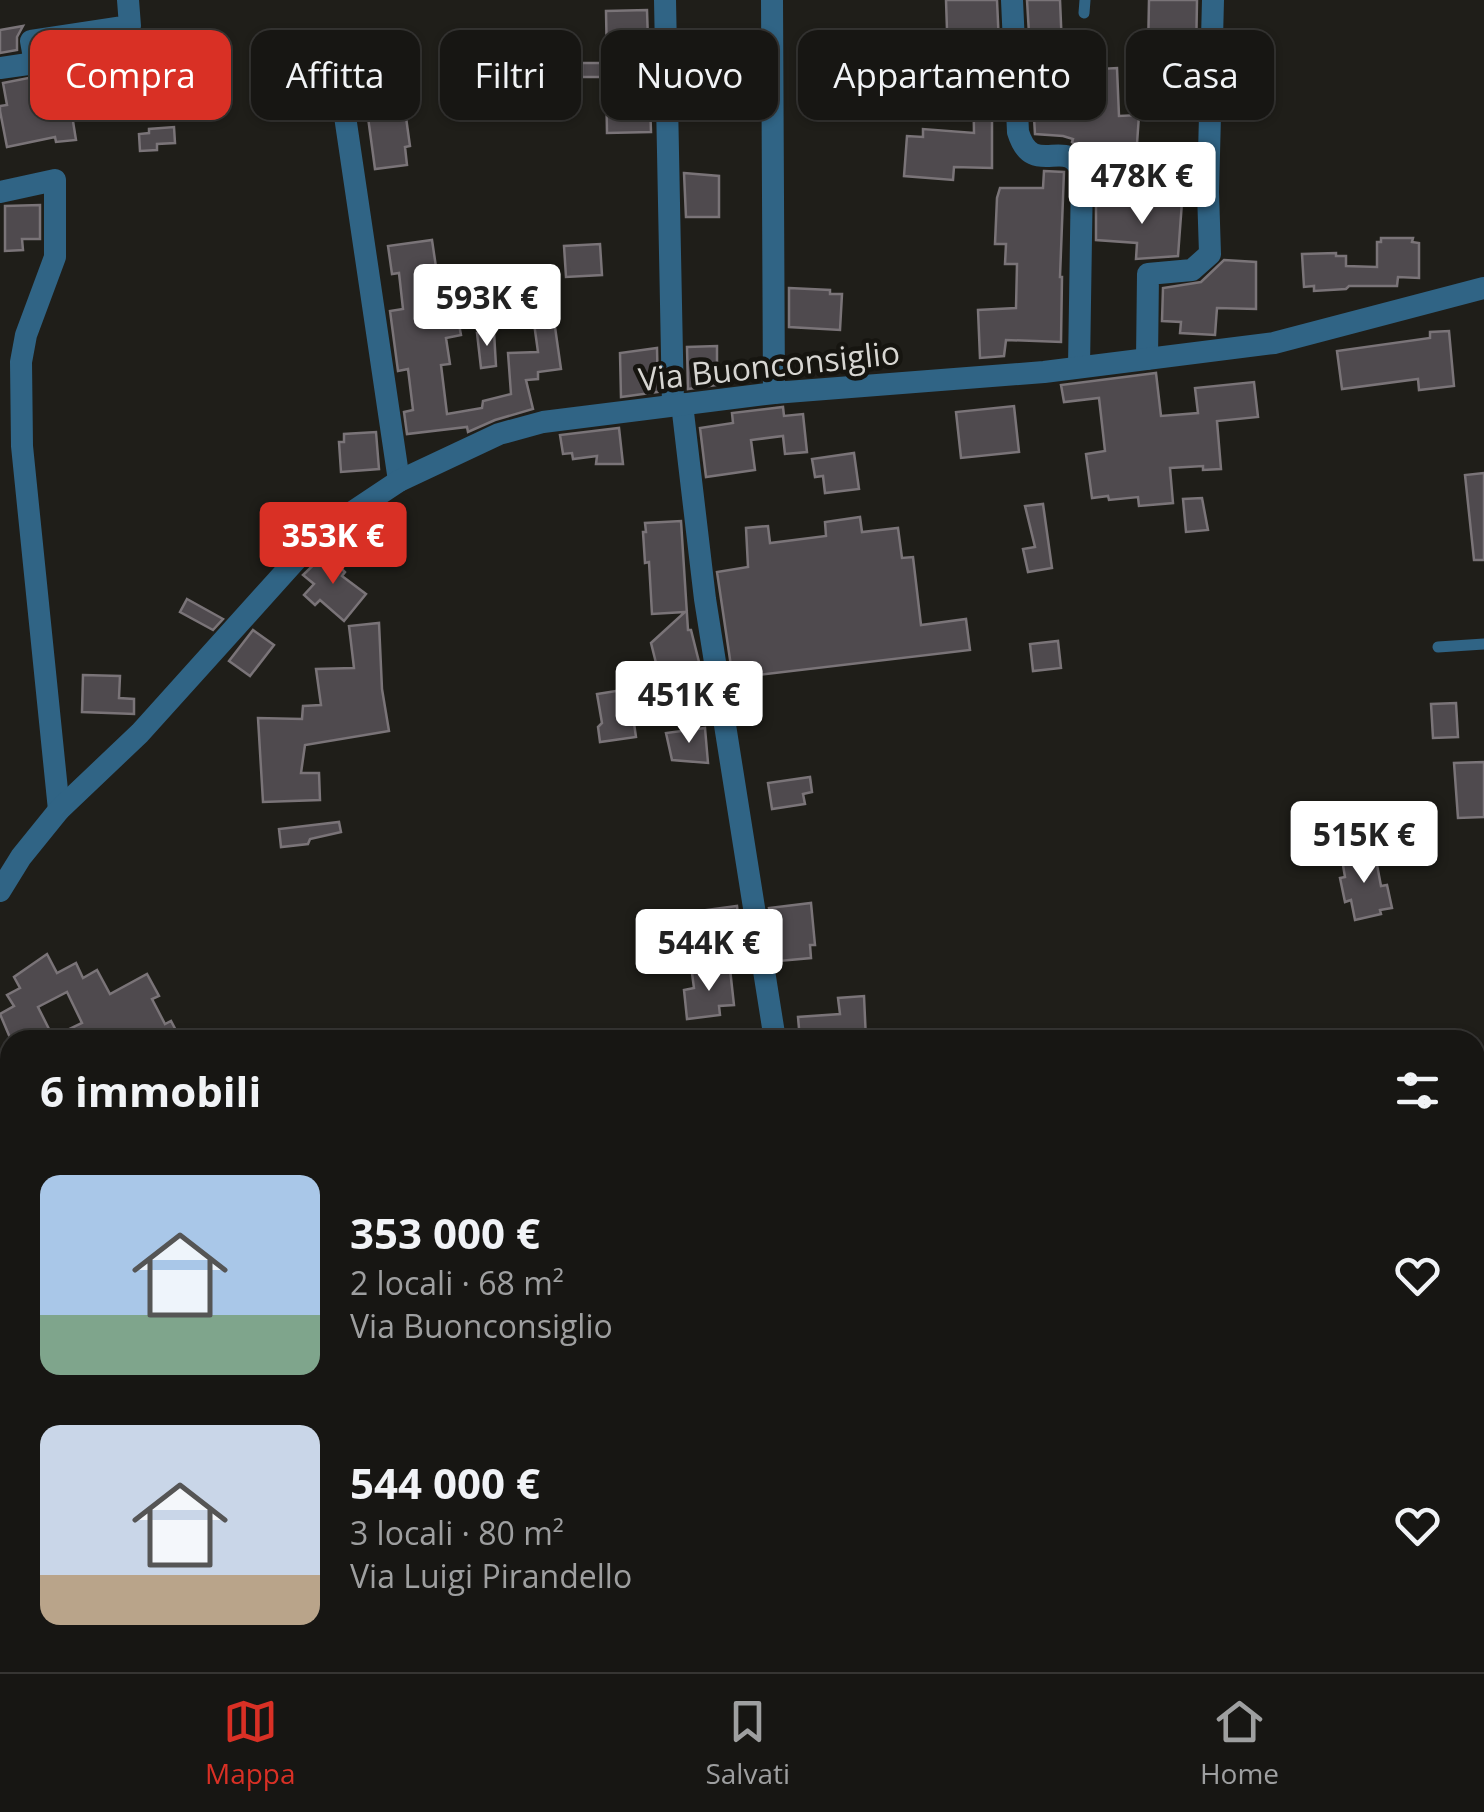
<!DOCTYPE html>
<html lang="it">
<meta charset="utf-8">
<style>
body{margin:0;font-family:"Open Sans",sans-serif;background:#201f1c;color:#f1f3f6;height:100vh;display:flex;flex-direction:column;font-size:38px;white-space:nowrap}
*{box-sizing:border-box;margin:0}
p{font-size:32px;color:#9e9fa0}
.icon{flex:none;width:55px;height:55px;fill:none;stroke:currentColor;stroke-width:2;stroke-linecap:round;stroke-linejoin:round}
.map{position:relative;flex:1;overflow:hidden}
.sheet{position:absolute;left:0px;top:1030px;width:1485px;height:642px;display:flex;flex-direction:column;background:#171613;border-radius:30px 30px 0 0;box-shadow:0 2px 8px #0004,0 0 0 2px #363533}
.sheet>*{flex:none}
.hud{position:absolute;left:30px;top:30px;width:1425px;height:90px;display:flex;gap:20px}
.price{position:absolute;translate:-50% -85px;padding:0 22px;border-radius:10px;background:#fff;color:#222;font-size:32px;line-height:65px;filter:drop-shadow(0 2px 5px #0008)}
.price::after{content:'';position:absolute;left:50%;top:60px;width:30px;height:22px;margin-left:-15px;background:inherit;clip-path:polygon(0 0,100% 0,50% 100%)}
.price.on{background:#d93025;color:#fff}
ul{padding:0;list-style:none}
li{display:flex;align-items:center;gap:30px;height:250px;padding:0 40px}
li span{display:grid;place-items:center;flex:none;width:280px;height:200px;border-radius:20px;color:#555}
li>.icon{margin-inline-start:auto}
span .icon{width:120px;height:120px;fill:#fffc;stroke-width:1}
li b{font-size:42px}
h2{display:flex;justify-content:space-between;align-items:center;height:120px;padding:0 40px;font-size:42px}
.chip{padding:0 35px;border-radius:20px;background:#171613;box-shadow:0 2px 8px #0004,0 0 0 2px #363533;font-size:35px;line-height:90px}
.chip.on{background:#d93025;color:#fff}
.menu{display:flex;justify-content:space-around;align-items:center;height:140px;border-top:2px solid #363533;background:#171613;font-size:28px;color:#9e9fa0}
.menu a{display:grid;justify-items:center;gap:5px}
.menu .on{color:#d93025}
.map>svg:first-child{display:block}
</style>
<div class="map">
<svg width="1484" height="1672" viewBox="0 0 1484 1672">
<rect width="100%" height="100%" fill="#1f1e19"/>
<!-- building -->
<g fill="#4f4a4e" stroke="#7a7478" stroke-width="2.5" fill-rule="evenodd">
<polygon points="946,0 997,0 1001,89 992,90 992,168 954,167 953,180 904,176 907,136 923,137 923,129 974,133 973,69 889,71 888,51 881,52 881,45 846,46 846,61 811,61 810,32 947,30"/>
<polygon points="1027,0 1060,0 1063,71 1117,68 1119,116 1139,115 1137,144 1157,144 1157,150 1194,149 1193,183 1134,186 1134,176 1112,176 1110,156 1089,155 1072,142 1073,139 1063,136 1035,134"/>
<polygon points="1149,0 1197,0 1196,58 1151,57 1148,53"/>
<polygon points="647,10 651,132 607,133 606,77 582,77 582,63 607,63 606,11"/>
<polygon points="23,26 17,37 17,50 0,53 0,30"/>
<polygon points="157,48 159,84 68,90 76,140 56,142 55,137 7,147 0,111 0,106 7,105 3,83 44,75 49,67 49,54"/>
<polygon points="404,103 410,146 405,147 407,165 375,169 367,110"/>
<polygon points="174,127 175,143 157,144 157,150 140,151 139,134 149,133 149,129"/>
<polygon points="1044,171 1064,172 1060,277 1062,277 1061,342 1006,340 1004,356 980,358 978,310 1016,308 1017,264 1005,264 1006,244 995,244 997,198 1000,188 1043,188"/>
<polygon points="684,173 719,176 719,217 686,217"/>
<polygon points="1182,202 1178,256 1136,259 1137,243 1096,240 1096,206"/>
<polygon points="40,205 40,239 22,239 23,250 5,251 5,206"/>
<polygon points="1381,238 1413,238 1412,242 1419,243 1419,278 1398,277 1397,286 1349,286 1346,289 1314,291 1314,286 1304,287 1302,254 1336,253 1336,256 1346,256 1346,266 1377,267 1377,242 1381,242"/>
<polygon points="432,240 444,321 458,319 461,335 446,338 450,364 441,365 447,414 482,408 483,401 511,394 508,353 538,352 534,323 554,320 561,369 538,372 538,379 526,380 533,409 495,420 468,432 467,427 407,434 404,412 413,410 408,369 398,371 390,311 403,309 399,273 392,274 388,246"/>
<polygon points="600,244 602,275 566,277 564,246"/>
<polygon points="1224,260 1256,262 1256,309 1217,308 1215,335 1180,333 1181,322 1162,321 1163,288 1201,282"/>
<polygon points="789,288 830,290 830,294 842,294 840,330 789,327"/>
<polygon points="1449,331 1454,386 1419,390 1418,379 1342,389 1337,351 1430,338 1430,332"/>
<polygon points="494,332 496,366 481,368 477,333"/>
<polygon points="717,346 717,385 688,389 687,347"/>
<polygon points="657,348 658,392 621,397 620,353"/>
<polygon points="1156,373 1161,416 1198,413 1195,388 1254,382 1258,417 1217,421 1221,469 1203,470 1203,466 1170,468 1173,503 1139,506 1138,497 1109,500 1108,496 1092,498 1086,454 1105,451 1099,398 1064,402 1061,385"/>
<polygon points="1014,406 1019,452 961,458 956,412"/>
<polygon points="783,407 784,416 803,414 807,452 785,454 783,436 751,440 755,470 706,477 700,428 733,423 732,413"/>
<polygon points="619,428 623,464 596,464 597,456 573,459 572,453 563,454 560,435"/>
<polygon points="376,432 379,469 341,472 339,442 344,442 344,434"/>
<polygon points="854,453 859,489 825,493 823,476 815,477 812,459"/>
<polygon points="1484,473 1484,560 1474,560 1465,475"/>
<polygon points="1202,498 1208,530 1186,532 1183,499"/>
<polygon points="1043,504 1052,568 1028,572 1023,549 1035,547 1025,506"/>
<polygon points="860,517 862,532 898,528 902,558 913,557 921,625 966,619 970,650 758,675 759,692 735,693 717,572 748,567 746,528 768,526 770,543 826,536 825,522"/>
<polygon points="681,521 688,630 691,630 702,674 662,687 651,643 685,612 652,614 649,562 645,563 643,532 646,532 645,523"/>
<polygon points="329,550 341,561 338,565 345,572 342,576 366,594 344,621 320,600 315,605 304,595 314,584 303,575"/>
<polygon points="187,599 223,619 213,630 180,612"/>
<polygon points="379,623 382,689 389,731 305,745 301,773 319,773 320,800 263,802 258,718 302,719 303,706 321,705 316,669 354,668 349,626"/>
<polygon points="253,630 274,645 250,676 229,661"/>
<polygon points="1058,641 1061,668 1033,671 1030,644"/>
<polygon points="83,675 120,676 119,698 134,699 134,714 82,712"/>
<polygon points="629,689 636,737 600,742 598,727 602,723 597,694"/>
<polygon points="1456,703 1458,737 1433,738 1431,704"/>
<polygon points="705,728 708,763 672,760 666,733"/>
<polygon points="1484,762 1484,817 1458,818 1454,763"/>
<polygon points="810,777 812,792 803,794 805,804 772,809 768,783"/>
<polygon points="339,822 341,832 310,839 308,844 281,847 279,829"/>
<polygon points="1374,849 1381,886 1387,885 1392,908 1380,910 1381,914 1355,920 1351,900 1345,902 1340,878 1345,877 1342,859"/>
<polygon points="811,903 815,945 810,945 811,958 779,961 769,908"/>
<polygon points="737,906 740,933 688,939 684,913"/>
<path d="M 47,954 L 57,973 L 76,963 L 83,978 L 97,970 L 110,994 L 147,974 L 159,996 L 152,999 L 165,1024 L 171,1021 L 181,1040 L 11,1040 L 0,1014 L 14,1006 L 7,995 L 20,988 L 14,977 ZM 67,992 L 82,1023 L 53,1037 L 38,1007 Z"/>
<polygon points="730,969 734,1005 719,1006 720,1015 687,1019 684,990 694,988 692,973"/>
<polygon points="864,996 866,1040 800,1040 798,1017 840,1014 838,998"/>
</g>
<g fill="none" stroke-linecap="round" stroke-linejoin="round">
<!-- lane -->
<g stroke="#306485" stroke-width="11">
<polyline points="1084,13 1085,0"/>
<polyline points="1083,197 1208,192"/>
<polyline points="1438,647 1484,644"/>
<polyline points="1475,1159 1484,1159"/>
</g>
<!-- street -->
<g stroke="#306485" stroke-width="22">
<polyline points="665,0 673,405"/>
<polyline points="772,0 774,393"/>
<path d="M 1012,0 L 1018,132 C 1033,181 1068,133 1082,173 L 1079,367"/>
<polyline points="0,68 35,63 31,41 130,26 128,0"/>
<polyline points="342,96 399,481"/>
<polyline points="0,192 55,180 55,257 26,335 21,362 22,446 59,810"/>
<polyline points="1147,359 1148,274 1192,270 1210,254 1208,192 1213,0"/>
<polyline points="682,404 705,599 775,1040"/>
<polyline points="0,891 21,857 59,810 140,733 304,551 345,517 399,481 499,434 543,422 774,393 1044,372 1274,343 1484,288"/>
<polyline points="0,1138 10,1160"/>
<polyline points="0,1244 10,1242"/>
<polyline points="207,1662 210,1672"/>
<polyline points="224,1662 228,1672"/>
</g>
</g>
<g text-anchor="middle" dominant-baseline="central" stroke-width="9" stroke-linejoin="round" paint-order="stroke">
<!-- street labels -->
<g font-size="32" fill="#d7d6d2" stroke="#161510">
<text transform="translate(769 365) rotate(-6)">Via Buonconsiglio</text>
</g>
</g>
</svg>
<b class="price" style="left:1142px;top:227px">478K €</b>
<b class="price" style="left:487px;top:349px">593K €</b>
<b class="price on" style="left:333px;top:587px">353K €</b>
<b class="price" style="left:689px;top:746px">451K €</b>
<b class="price" style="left:1364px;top:886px">515K €</b>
<b class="price" style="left:709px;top:994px">544K €</b>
<div class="hud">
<a class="chip on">Compra</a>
<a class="chip">Affitta</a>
<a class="chip">Filtri</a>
<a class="chip">Nuovo</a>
<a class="chip">Appartamento</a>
<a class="chip">Casa</a>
</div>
<section class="sheet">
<h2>6 immobili<svg class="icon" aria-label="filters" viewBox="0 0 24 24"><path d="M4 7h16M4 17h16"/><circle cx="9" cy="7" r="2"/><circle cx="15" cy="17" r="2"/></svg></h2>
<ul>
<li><span style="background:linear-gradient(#a9c7e8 70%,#7fa58c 0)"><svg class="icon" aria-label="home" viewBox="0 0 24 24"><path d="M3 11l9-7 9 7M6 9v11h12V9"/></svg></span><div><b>353 000 €</b><p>2 locali · 68 m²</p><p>Via Buonconsiglio</p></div><svg class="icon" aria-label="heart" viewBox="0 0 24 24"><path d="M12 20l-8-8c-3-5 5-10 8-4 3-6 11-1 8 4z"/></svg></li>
<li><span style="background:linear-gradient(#c9d6e8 75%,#b9a48a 0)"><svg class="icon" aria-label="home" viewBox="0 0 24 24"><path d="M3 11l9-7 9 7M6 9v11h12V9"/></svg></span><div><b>544 000 €</b><p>3 locali · 80 m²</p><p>Via Luigi Pirandello</p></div><svg class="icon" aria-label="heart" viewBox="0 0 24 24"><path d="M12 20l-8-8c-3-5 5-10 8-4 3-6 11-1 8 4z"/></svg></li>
</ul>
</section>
</div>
<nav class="menu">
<a class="on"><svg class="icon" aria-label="map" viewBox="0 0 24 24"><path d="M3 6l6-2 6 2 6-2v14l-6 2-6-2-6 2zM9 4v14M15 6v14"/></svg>Mappa</a>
<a><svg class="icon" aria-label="saved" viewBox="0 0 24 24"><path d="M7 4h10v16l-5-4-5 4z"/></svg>Salvati</a>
<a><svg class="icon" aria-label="home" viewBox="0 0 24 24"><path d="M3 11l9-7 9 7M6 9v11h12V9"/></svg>Home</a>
</nav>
